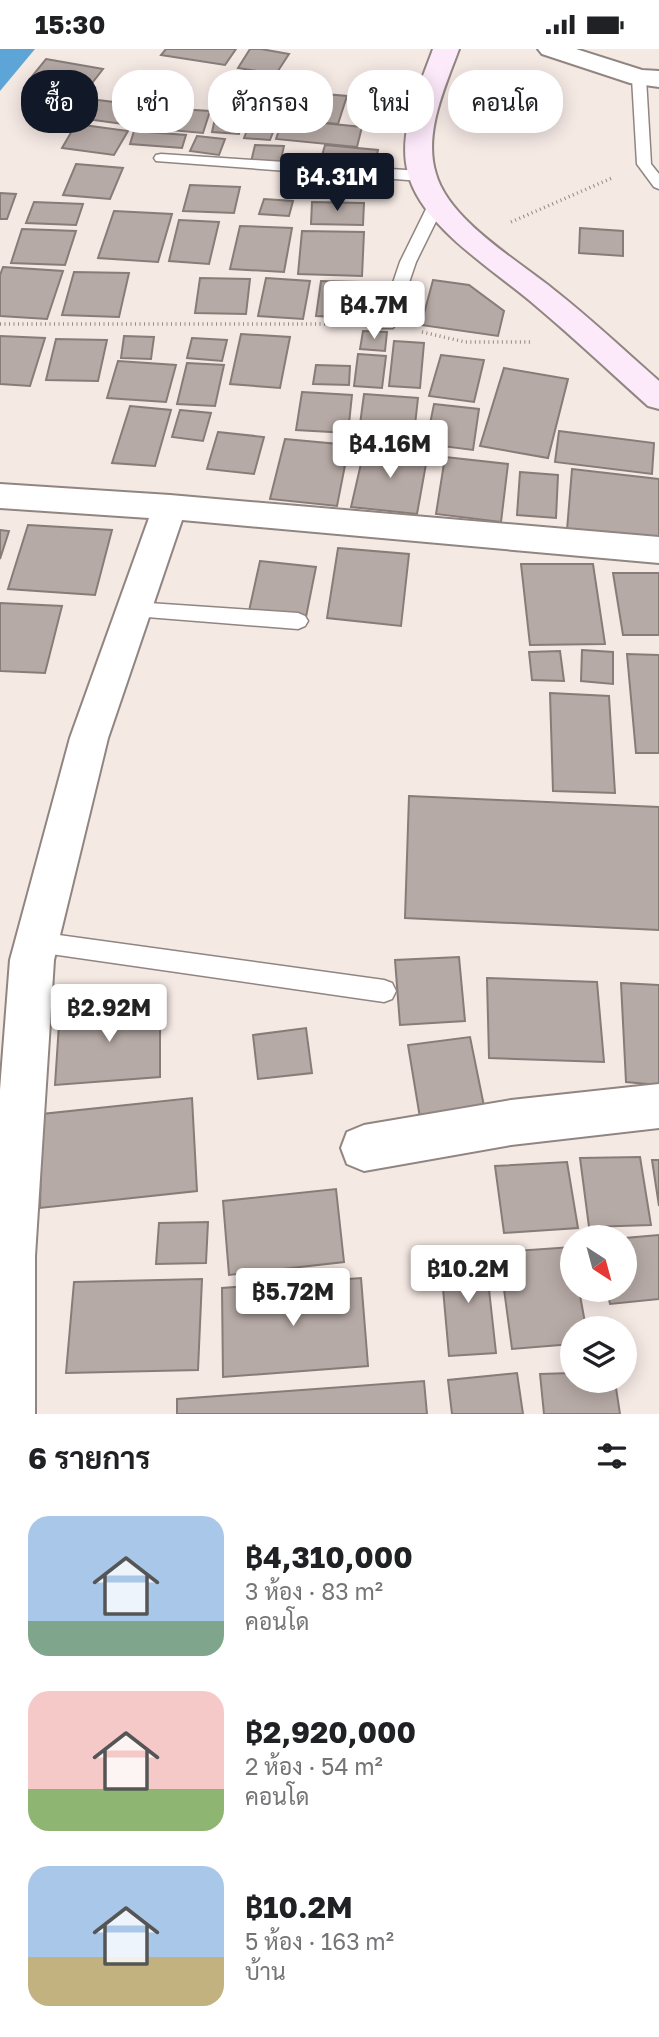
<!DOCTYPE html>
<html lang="th">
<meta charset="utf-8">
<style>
body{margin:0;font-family:"Golos Text",Sarabun,sans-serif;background:#f2f2f2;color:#202124;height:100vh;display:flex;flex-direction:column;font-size:26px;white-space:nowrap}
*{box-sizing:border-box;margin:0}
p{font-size:23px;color:#757577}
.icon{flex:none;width:38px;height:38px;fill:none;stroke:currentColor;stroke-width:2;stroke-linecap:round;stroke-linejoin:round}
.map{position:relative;height:1365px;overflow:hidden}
.drawer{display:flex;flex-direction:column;background:#fff;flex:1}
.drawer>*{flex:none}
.hud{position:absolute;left:21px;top:21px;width:618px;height:63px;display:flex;gap:14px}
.needle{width:46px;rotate:144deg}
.tools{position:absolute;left:560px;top:1176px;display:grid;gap:14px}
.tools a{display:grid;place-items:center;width:77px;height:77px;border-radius:50%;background:#fff;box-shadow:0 4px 18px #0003;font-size:35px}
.price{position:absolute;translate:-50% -60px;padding:0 16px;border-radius:7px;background:#fff;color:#222;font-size:23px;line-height:46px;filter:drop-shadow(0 2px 4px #0008)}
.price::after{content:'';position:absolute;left:50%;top:42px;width:21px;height:16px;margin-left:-10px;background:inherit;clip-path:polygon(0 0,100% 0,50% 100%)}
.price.current{background:#111827;color:#fff}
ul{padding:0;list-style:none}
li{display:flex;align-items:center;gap:21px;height:175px;padding:0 28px}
li span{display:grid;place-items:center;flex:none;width:196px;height:140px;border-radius:21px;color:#555}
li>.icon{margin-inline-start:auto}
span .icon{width:84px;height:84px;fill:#fffc;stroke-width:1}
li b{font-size:30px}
h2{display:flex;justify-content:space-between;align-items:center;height:84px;padding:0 28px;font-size:30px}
.tag{padding:0 24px;border-radius:28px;background:#fff;box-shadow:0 4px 18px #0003;font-size:24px;line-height:63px}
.tag.current{background:#111827;color:#fff}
.status{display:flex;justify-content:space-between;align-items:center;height:49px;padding:0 35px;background:#fff;direction:ltr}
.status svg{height:19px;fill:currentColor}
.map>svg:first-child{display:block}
</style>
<div class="status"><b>15:30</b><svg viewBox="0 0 49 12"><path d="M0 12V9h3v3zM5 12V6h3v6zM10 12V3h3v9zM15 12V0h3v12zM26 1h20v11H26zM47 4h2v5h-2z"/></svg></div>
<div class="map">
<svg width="659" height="1365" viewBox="0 0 659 1365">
<rect width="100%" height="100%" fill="#f5e9e4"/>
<!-- water -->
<polygon fill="#5ea5d7" points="0,0 35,0 0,42"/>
<!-- building -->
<g fill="#b6aaa6" stroke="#887c78" stroke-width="2">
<polygon points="166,0 236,0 225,16 161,6"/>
<polygon points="250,0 261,0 289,5 276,25 238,19"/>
<polygon points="46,10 103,20 86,42 29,31"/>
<polygon points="279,41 347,47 338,75 268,68"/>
<polygon points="98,51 171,60 160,80 86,70"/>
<polygon points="178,60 210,62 203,84 169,81"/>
<polygon points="216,65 243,66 239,85 212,83"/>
<polygon points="283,70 362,78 357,98 276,90"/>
<polygon points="251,71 277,73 270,91 244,89"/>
<polygon points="76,75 128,82 114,106 62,99"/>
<polygon points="134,82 186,86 182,99 130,95"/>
<polygon points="197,87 225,90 219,106 190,102"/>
<polygon points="255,96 284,97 280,115 251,113"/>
<polygon points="325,96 378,101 373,122 319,117"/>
<polygon points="76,115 123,119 110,150 63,146"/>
<polygon points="190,136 240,138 234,164 183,162"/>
<polygon points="0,144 16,145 7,170 0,170"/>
<polygon points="264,150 293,152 289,167 259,165"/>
<polygon points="34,153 83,155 76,176 26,174"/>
<polygon points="312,153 364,154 363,176 311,175"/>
<polygon points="114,162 172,165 158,213 98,209"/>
<polygon points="179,171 219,173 209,215 169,212"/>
<polygon points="240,177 292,179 284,223 230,220"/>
<polygon points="580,179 623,182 623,207 579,204"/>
<polygon points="22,180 76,182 65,216 11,214"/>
<polygon points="302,182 364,183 362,227 298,225"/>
<polygon points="3,218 63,222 47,270 0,267 0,226"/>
<polygon points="74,223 129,224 119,268 62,266"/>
<polygon points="200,229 250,230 246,265 195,264"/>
<polygon points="266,229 310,232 303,270 258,267"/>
<polygon points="433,231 469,236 504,262 498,287 421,276"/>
<polygon points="321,232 360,233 356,269 316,267"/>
<polygon points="363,282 387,283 385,302 360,300"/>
<polygon points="241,285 290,288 280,339 230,335"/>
<polygon points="0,287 45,289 30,337 0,335"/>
<polygon points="124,287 154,288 151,310 121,309"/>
<polygon points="192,289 227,291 222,312 187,309"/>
<polygon points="56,290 107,291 98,332 46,331"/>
<polygon points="394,292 424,294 420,339 389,337"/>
<polygon points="358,305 386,307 382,339 354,337"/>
<polygon points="441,306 484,311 474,353 429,347"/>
<polygon points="118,312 176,316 166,353 107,349"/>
<polygon points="187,314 224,316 215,357 177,355"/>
<polygon points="316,316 350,317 349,336 313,335"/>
<polygon points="504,319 568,330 548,409 480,397"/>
<polygon points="302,343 352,346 348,384 296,381"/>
<polygon points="364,345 418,349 413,394 358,390"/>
<polygon points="434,355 479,360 473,401 426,395"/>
<polygon points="130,357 171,361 155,417 112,414"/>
<polygon points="180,361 211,364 203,392 172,388"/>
<polygon points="559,382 654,394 652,425 555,413"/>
<polygon points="218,383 264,388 254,425 207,420"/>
<polygon points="285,390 349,396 337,457 270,450"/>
<polygon points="365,397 428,404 417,465 351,458"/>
<polygon points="445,408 508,415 501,473 436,465"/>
<polygon points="572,420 659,430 659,491 567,481"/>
<polygon points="520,423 558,426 556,469 517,466"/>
<polygon points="28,476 112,481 95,546 8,540"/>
<polygon points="0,481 9,482 0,510"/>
<polygon points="338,499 409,505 401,577 327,569"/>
<polygon points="260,512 316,518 306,568 249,562"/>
<polygon points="521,515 593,515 605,595 530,596"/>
<polygon points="613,524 659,524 659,586 623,586"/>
<polygon points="0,554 62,557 45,624 0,622"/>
<polygon points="582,601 613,603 613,635 581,632"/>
<polygon points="560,602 564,632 532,631 529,603"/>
<polygon points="627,605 659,606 659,704 636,704"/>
<polygon points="550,644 609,647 615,744 553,742"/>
<polygon points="409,747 659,758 659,881 405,869"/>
<polygon points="459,908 465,972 400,976 395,911"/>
<polygon points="487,929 597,933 604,1013 489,1009"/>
<polygon points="621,934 659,936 659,1036 626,1033"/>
<polygon points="160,954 160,1028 55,1036 60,960"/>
<polygon points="306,979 312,1024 258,1030 253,986"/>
<polygon points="470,988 486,1067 421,1075 408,996"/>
<polygon points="192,1049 197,1142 40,1159 42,1065"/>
<polygon points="640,1108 651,1176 589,1178 580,1109"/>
<polygon points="652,1111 659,1111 659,1157"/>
<polygon points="567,1113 578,1179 504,1184 495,1117"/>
<polygon points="336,1140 344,1213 229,1226 223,1152"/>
<polygon points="208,1173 206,1214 156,1215 159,1174"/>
<polygon points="659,1186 659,1250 610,1255 607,1241 625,1241 625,1189"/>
<polygon points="572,1198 572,1241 579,1241 586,1279 572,1279 572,1295 512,1300 499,1203"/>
<polygon points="485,1204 496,1304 449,1307 440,1206"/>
<polygon points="361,1229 368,1317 223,1328 222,1239"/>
<polygon points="202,1230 198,1321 66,1324 74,1233"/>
<polygon points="517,1324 523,1365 452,1365 448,1331"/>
<polygon points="572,1324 572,1332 615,1332 620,1365 544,1365 540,1325"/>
<polygon points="424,1332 427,1365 177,1365 177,1350"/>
</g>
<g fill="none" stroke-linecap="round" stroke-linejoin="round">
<!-- lane casing -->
<g stroke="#918581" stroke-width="3">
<g id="lane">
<polygon points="639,25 646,29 651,115 659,125 659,140 654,138 637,115 632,29"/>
<polygon points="161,105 421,122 429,127 421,132 156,112 154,109 156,106"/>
<polygon points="437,149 445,154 416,213 395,275 393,279 381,279 379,275 400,213 429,154"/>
<polygon points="134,553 298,564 305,567 308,572 305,577 298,580 134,567 127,565 124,560 127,555"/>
<polygon points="37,883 384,931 392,934 396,942 392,950 384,953 37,903 29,900 25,893 29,886"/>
</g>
</g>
<!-- street casing -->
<g stroke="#918581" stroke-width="4">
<g id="street">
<polygon points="538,0 576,0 642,21 659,22 659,38 630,34 542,5"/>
<polygon points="0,435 170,446 659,488 659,514 182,471 108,689 54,911 35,1207 35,1365 0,1365 0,1041 10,911 70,689 149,469 0,459"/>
<polygon points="659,1035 659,1079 511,1096 364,1122 347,1115 341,1099 347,1083 364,1076 511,1051"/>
</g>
</g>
<!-- secondary casing -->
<g stroke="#918581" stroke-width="4">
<path id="secondary" d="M 433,0 L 459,0 C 445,38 423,85 436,125 C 449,171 517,211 553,240 C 590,269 624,301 659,332 L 659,360 L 648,357 C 610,323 574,289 536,257 C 496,222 421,178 408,124 C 397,83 420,37 433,0 Z"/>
</g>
<!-- path -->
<g stroke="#938b87" stroke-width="3.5" stroke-dasharray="1 3.5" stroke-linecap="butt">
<polyline points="511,173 612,129"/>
<polyline points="0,275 351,275"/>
<polyline points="422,283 465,293 531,293"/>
</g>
<!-- lane -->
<use href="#lane" fill="#fff" fill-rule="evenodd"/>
<!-- street -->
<use href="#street" fill="#fff" fill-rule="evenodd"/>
<!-- secondary -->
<use href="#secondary" fill="#fce9fa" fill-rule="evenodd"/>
</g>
</svg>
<div class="tools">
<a><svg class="needle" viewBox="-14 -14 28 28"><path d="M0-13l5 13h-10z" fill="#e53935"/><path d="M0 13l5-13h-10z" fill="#757577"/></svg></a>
<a><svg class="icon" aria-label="layers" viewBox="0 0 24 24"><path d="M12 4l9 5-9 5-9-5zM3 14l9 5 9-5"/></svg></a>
</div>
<b class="price current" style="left:337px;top:164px">฿4.31M</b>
<b class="price" style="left:374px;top:292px">฿4.7M</b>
<b class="price" style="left:390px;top:431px">฿4.16M</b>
<b class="price" style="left:109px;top:995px">฿2.92M</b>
<b class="price" style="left:468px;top:1256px">฿10.2M</b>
<b class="price" style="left:293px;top:1279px">฿5.72M</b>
<div class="hud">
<a class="tag current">ซื้อ</a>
<a class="tag">เช่า</a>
<a class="tag">ตัวกรอง</a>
<a class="tag">ใหม่</a>
<a class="tag">คอนโด</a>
</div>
</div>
<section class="drawer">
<h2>6 รายการ<svg class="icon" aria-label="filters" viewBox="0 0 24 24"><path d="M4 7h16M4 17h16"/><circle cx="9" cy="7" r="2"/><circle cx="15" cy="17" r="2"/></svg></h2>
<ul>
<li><span style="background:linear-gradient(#a9c7e8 75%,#7fa58c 0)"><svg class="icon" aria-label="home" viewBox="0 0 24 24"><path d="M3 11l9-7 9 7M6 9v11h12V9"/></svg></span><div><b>฿4,310,000</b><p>3 ห้อง · 83 m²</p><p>คอนโด</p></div></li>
<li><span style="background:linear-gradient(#f6c9c9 70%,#8fb573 0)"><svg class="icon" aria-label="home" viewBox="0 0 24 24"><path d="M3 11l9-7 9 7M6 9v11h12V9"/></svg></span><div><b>฿2,920,000</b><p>2 ห้อง · 54 m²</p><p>คอนโด</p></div></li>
<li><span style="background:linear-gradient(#a9c7e8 65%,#c2b280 0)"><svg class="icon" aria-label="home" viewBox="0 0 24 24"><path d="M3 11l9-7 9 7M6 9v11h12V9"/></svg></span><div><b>฿10.2M</b><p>5 ห้อง · 163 m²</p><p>บ้าน</p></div></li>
</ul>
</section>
